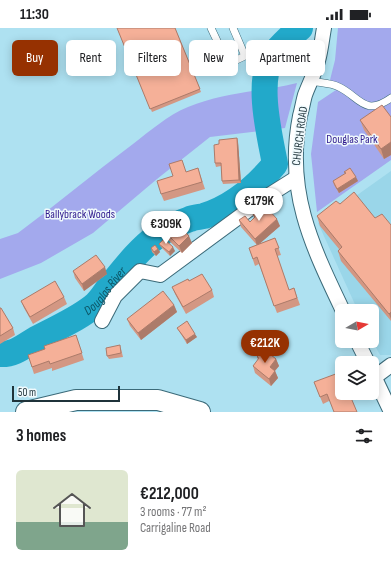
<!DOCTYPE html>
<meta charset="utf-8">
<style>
body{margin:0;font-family:"Sofia Sans Condensed",sans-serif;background:#f6f6f6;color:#202124;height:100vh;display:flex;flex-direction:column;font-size:15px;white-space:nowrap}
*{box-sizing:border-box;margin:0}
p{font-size:13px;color:#757577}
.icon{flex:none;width:22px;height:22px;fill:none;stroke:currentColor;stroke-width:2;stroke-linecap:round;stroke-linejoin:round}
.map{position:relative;height:384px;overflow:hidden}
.details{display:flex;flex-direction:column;background:#fff;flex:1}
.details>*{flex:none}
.top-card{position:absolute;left:12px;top:12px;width:367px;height:36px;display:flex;gap:8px}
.needle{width:26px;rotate:80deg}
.tools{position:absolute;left:335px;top:276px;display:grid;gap:8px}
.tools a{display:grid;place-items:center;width:44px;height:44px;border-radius:6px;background:#fff;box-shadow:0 2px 10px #0003;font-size:20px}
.scale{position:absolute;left:12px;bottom:10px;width:108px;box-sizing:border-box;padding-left:4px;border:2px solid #1f333a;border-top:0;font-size:11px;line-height:14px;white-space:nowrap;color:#1f333a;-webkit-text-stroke:3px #f0fafd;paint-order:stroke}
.price{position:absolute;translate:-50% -34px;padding:0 9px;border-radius:14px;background:#fff;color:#222;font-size:13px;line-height:26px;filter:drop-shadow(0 1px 2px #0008)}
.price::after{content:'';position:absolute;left:50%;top:24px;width:12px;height:9px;margin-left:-6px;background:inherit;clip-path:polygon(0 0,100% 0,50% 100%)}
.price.selected{background:#963101;color:#fff}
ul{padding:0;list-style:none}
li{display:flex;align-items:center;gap:12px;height:100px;padding:0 16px}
li span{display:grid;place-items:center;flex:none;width:112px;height:80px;border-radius:6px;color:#555}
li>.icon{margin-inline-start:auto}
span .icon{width:48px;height:48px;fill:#fffc;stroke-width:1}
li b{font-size:17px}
h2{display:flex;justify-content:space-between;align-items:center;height:48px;padding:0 16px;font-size:17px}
.chip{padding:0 14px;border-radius:6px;background:#fff;box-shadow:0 2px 10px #0003;font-size:14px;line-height:36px}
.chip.selected{background:#963101;color:#fff}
.status{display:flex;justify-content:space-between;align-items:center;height:28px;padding:0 20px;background:#fff;direction:ltr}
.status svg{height:11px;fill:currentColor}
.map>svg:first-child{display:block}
</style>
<div class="status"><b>11:30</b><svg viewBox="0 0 49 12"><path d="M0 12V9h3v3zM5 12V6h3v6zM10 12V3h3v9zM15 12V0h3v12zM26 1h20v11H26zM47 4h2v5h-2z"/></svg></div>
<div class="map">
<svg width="391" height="384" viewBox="0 0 391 384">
<rect width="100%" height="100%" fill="#aee1f1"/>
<!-- built -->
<polygon fill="#9ad6e9" points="391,143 391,327 380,327 372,312 372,283 358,283 318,195"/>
<!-- green -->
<g fill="#a3a9ed">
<polygon points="338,0 391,0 391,132 317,184 311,126 318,74 336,62 330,52 335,32"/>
<path d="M 297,55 L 285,100 L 210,109 L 157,151 L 93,205 L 41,235 L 0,251 L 0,211 L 18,205 C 57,176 94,145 133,116 C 150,103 168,87 188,79 C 225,64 260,64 297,55 Z"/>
</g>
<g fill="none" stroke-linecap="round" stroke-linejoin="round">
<!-- river -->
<path stroke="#22a9ca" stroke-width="26" id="s1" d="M 0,326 C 14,327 24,318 36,311 C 56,300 79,291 96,276 C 101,271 105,265 109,259 C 124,241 138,222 157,208 C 167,201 178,195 190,191 C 194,189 200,189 204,188 C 232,179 257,158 275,136 C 270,109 256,54 272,29 C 279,18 290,9 300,0"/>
<!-- lane casing -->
<g stroke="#3b6a79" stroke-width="8">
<g id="lane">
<polyline points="211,0 228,36 245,28 233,0"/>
<path d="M 311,53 C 320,55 331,55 339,59 C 360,69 364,89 391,70"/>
</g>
</g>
<!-- street casing -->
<g stroke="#3b6a79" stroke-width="16">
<g id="street">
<path d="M 324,0 C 322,11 321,22 318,33 C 315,45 309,56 305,67 C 303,74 302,81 300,88 C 285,163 312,218 343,283"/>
<polyline points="102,293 115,268 140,243 160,247 266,169 296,150"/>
<polyline points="357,313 368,335"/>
<polyline points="372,344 391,384"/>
<polyline points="375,349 391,337"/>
</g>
</g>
<!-- secondary casing -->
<g stroke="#3b6a79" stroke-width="22">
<polyline id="secondary" points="26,384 76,372 158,372 200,384"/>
</g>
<!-- lane -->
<use href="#lane" stroke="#fff" stroke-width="7"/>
<!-- street -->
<use href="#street" stroke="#fff" stroke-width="14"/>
<!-- secondary -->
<use href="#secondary" stroke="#fff" stroke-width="20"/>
</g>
<!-- wall -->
<g fill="#d39783">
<polygon points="117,0 175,0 201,64 152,84"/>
<polygon points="391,89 391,127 384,131 364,102 360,92"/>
<polygon points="237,110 238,114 241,155 223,156 222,153 221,138 216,139 215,135 219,116"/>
<polygon points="198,140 205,161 164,173 161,166 186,144"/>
<polygon points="344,144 358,153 339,165 334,157 333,153 345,146"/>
<polygon points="340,176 391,197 391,293 341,233 338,223 339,221 320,198 317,188"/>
<polygon points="263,184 280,198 259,216 275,210 281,227 277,228 289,262 294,260 300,277 277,285 259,236 255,238 249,220 257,217 241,199 239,192 250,194 254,190 253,186"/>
<polygon points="164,203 192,215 182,225 166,210"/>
<polygon points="159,216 175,223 170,228 161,219"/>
<polygon points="151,220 158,221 160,224 156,228 152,224"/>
<polygon points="73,243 107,246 84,263 75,250"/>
<polygon points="189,253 212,262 214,269 186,286 175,266 172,259"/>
<polygon points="64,269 67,276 33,296 24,280 21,273"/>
<polygon points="174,277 177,284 141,312 130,298 127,291"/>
<polygon points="0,280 13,300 15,307 0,316"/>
<polygon points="177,300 197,309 187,316 179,303"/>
<polygon points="76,307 84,332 52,343 52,340 34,346 28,327 45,321"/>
<polygon points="121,321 123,329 109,331 107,328"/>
<polygon points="262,327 276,331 279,338 275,343 278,350 271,358 255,345 253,338 258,332 257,329"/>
<polygon points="314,354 357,384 329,373 323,376"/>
</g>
<!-- shaded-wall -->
<g fill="#ac7b6a">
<polygon points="237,110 238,114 241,155 239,152"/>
<polygon points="391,114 391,127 384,131 381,121"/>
<polygon points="356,149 358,153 339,165 337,161"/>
<polygon points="277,191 280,198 257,218 255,211"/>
<polygon points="189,208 192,215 182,225 179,218"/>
<polygon points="173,219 175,223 170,228 169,224"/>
<polygon points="158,221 160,224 156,228 154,224"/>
<polygon points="105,239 107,246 84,263 82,256"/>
<polygon points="174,277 177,284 141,312 138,305"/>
<polygon points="391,284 391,291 389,286"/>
<polygon points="195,306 197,309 187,316 186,312"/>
<polygon points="276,331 279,338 272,346 270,339"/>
<polygon points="275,343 278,350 271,358 269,351"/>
</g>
<!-- building -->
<g fill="#f5b098" stroke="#ac7b6a">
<polygon points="117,0 175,0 200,61 150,81"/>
<polygon points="382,77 391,89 391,114 381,121 360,92"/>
<polygon points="237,110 239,152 222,153 221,135 215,135 214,117 219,116 219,112"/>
<polygon points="182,132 186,144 198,140 202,154 161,166 157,153 173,148 169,136"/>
<polygon points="350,140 356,149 337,161 333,153 346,145 344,144"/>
<polygon points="354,164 375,190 382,186 391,197 391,284 389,286 338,223 342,219 317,188 336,173 340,176"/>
<polygon points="260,180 263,184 267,180 277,191 255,211 239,192 245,188 250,194 255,189 253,186"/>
<polygon points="174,192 189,208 179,218 164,203"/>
<polygon points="275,210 279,220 275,221 289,262 294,260 297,270 274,278 257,229 253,231 249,220"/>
<polygon points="164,211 173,219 169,224 159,216"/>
<polygon points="155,217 158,221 154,224 151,220"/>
<polygon points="96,227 105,239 82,256 73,243"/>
<polygon points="202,246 212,262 183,279 172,259 188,251 189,253"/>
<polygon points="55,253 64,269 30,289 21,273"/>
<polygon points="163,263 174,277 138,305 127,291"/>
<polygon points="0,280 1,280 13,300 0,308"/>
<polygon points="187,293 195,306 186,312 177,300"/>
<polygon points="76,307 82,325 50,336 49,333 32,339 28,327 45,321 44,318"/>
<polygon points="120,317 121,325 107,328 106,320"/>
<polygon points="265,322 276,331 270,339 275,343 269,351 253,338 259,330 257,329 260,326 262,327"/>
<polygon points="341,344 342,347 342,365 349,365 357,384 334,384 327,366 320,369 314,354"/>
</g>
<g text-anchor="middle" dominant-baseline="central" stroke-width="3" stroke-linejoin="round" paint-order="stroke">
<!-- street labels -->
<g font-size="12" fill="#1f333a" stroke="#f0fafd">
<text transform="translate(300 108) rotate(-83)">CHURCH ROAD</text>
</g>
<!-- park labels -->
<g font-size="12" fill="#2e188d" stroke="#f0fafd">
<text x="352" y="111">Douglas Park</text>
<text x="80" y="186">Ballybrack Woods</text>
</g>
<!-- water labels -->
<g font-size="13" font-style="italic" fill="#0b5364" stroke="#f0fafd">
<text stroke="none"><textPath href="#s1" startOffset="125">Douglas River</textPath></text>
</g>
</g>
</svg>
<div class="tools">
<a><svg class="needle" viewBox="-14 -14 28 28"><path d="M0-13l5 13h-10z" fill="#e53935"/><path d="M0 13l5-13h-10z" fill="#757577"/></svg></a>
<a><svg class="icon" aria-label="layers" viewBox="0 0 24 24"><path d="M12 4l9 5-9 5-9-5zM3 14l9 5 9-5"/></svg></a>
</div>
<div class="scale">50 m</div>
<b class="price" style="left:259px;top:194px">€179K</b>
<b class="price" style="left:166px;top:217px">€309K</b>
<b class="price selected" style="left:265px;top:336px">€212K</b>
<div class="top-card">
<a class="chip selected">Buy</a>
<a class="chip">Rent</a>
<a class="chip">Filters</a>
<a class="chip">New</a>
<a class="chip">Apartment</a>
</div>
</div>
<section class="details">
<h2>3 homes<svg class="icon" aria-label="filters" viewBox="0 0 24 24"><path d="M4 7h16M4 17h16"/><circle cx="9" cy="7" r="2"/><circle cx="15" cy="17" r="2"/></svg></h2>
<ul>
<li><span style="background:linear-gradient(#dfe7d0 65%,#7fa58c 0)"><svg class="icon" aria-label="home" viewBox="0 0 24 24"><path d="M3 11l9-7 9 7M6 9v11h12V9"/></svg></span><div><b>€212,000</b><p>3 rooms · 77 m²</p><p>Carrigaline Road</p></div></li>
</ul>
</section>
